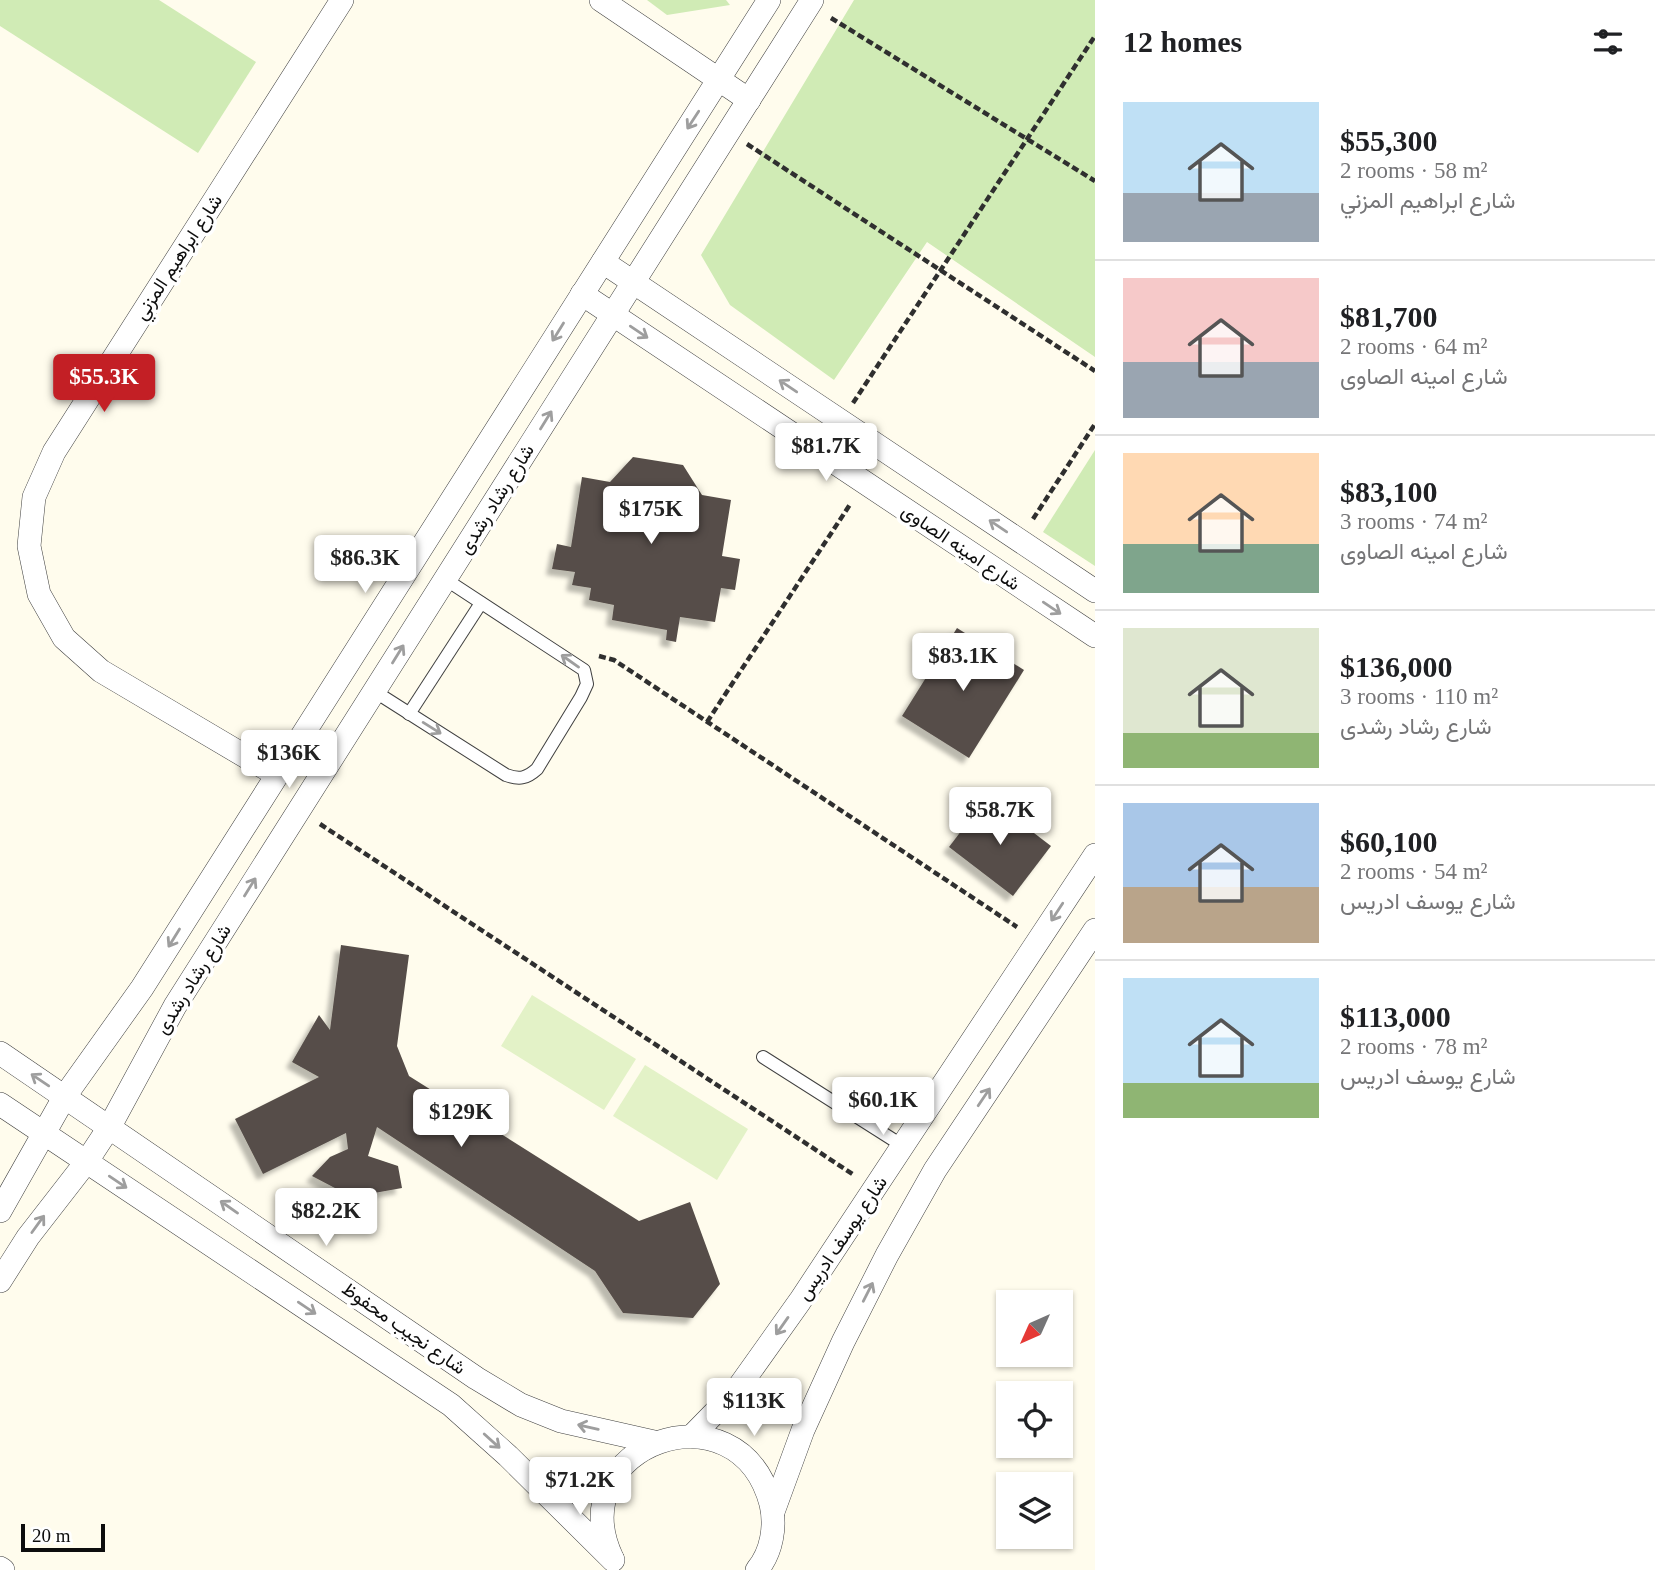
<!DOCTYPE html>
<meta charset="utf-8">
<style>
body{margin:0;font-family:"Times New Roman",Vazirmatn,serif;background:#f6f6f6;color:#202124;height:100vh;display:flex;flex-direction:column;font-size:26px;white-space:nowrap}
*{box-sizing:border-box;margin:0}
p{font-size:23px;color:#757577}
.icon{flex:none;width:38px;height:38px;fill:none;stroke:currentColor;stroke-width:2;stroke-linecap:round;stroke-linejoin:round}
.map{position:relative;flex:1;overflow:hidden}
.panel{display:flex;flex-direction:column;background:#fff;width:560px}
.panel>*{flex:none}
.needle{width:46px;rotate:225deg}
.tools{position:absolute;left:996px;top:1290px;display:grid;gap:14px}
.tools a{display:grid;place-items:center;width:77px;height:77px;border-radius:0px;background:#fff;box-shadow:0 2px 5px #0004;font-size:35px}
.scale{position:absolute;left:21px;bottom:18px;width:84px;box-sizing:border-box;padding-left:7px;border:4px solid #0d0d0d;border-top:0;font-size:19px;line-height:24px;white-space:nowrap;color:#0d0d0d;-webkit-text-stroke:5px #fff;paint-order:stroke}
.price{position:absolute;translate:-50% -60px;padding:0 16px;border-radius:7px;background:#fff;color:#222;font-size:23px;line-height:46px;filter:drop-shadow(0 2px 4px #0008)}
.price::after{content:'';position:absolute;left:50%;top:42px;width:21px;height:16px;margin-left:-10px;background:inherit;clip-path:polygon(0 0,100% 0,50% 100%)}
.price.active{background:#c31f25;color:#fff}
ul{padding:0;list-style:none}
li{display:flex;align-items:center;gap:21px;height:175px;padding:0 28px}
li+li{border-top:2px solid #e0e0e0}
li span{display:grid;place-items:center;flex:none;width:196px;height:140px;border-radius:0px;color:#555}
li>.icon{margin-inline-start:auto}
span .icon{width:84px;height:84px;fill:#fffc;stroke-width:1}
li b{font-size:30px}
h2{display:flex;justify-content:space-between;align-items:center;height:84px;padding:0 28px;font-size:30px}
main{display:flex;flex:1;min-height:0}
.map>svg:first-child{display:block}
</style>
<main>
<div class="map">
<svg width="1095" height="1570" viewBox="0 0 1095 1570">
<defs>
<filter id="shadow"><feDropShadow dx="-6" dy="6" stdDeviation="2" flood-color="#0004"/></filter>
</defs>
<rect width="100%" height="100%" fill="#fffced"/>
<!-- green -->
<g fill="#d0ebb5">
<polygon points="0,0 159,0 256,62 198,153 0,26"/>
<polygon points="647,0 726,0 730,5 667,15"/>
<polygon points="854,0 1095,0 1095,357 927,242 834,380 730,305 701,255"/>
<polygon points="1095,450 1095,566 1043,532"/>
</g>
<!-- pitch -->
<g fill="#e3f2c7">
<polygon points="532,995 636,1059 604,1110 501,1046"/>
<polygon points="645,1065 748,1129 717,1180 613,1116"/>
</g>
<!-- building -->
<g fill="#564e49" filter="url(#shadow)">
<polygon points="633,457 683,465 702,495 731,500 722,556 740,559 735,590 721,588 715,622 680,617 676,642 666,640 667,630 612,620 614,605 589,600 591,588 572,585 575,572 552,569 557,544 571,547 582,477 610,482"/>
<polygon points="957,628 1024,670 969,758 902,716"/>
<polygon points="987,797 1051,846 1013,896 949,847"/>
<polygon points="341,945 409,955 397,1046 409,1076 639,1221 690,1202 720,1284 693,1318 623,1313 595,1271 377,1127 368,1156 398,1166 402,1188 352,1197 312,1176 330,1157 348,1149 346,1133 263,1174 235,1119 319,1077 292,1062 319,1015 330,1030"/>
</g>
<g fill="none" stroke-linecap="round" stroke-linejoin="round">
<!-- lane casing -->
<g stroke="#404040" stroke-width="14">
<g id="lane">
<path d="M 374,691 L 506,775 C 520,780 527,778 537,769 L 581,697 L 587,684 L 584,670 L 445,579"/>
<polyline points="409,714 481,603"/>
<polyline points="763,1057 903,1146"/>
</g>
</g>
<!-- street casing -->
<g stroke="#404040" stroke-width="24">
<g id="street">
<polyline points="601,0 749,100"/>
<polyline points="603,262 1095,591"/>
<polyline points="582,294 1095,636"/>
<polyline points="277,775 101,671 64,638 39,594 29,546 34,497 54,452 342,0"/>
<polyline points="0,1053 476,1378 521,1405 561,1421 654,1442"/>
<polyline points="0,1104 451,1405 508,1456 613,1560"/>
<polyline points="0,1211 65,1096 142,988 769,0"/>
<polyline points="0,1281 28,1237 87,1161 110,1126 175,1006 812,0"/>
<polyline points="692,1436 736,1391 800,1301 1095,855"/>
<polyline points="773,1512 803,1430 843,1342 887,1255 935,1170 1095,930"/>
<path d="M 612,1558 C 559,1445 738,1380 771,1504 C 776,1526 772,1552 757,1570"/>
<polyline points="0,1568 3,1570"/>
</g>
</g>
<!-- path -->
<g stroke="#2f2f2f" stroke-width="4.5" stroke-dasharray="7 3.5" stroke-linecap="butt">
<polyline points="831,18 1095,181"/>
<polyline points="747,144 1095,371"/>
<polyline points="853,403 1095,36"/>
<polyline points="1033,519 1095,424"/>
<polyline points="599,656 614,660 1017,927"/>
<polyline points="707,722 851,503"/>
<polyline points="320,824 854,1175"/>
</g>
<!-- lane -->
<use href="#lane" stroke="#fff" stroke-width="12"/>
<!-- street -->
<use href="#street" stroke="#fff" stroke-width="23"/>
</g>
<!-- one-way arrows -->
<defs><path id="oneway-shaft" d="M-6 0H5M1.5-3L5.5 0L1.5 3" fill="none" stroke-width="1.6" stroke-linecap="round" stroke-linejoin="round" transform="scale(1.75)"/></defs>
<g stroke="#9e9e9e">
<use href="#oneway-shaft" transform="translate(693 120) rotate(123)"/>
<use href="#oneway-shaft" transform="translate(558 332) rotate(122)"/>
<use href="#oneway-shaft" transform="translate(639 332) rotate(34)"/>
<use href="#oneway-shaft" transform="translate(788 386) rotate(-146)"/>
<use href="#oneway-shaft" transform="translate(546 420) rotate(-58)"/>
<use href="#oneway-shaft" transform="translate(998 526) rotate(-146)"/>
<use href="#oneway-shaft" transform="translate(1052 608) rotate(34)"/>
<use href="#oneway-shaft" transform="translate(398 654) rotate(-58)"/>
<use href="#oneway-shaft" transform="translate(570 661) rotate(-145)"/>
<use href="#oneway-shaft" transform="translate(432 728) rotate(32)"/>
<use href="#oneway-shaft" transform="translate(250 887) rotate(-58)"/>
<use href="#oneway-shaft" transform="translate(1057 912) rotate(123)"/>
<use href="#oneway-shaft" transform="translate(174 938) rotate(122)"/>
<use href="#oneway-shaft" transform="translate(40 1080) rotate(-146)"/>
<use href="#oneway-shaft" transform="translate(984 1097) rotate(-56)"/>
<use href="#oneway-shaft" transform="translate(118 1182) rotate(34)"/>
<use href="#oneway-shaft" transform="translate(229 1207) rotate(-145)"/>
<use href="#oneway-shaft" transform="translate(38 1224) rotate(-54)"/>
<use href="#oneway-shaft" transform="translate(868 1292) rotate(-63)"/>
<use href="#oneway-shaft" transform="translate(307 1308) rotate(34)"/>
<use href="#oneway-shaft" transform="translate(782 1326) rotate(125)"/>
<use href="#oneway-shaft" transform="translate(588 1427) rotate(-167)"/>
<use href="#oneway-shaft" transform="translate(492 1441) rotate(42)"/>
</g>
<g text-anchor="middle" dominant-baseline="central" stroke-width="7" stroke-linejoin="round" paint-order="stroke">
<!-- street labels -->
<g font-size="19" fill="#0d0d0d" stroke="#fff">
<text transform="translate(178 257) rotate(-57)">شارع ابراهيم المزني</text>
<text transform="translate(496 499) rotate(-58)">شارع رشاد رشدى</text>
<text transform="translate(961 547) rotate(34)">شارع امينه الصاوى</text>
<text transform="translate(193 979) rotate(-58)">شارع رشاد رشدى</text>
<text transform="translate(842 1238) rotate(-56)">شارع يوسف ادريس</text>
<text transform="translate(404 1328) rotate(35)">شارع نجيب محفوظ</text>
</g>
</g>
</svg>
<div class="tools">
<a><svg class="needle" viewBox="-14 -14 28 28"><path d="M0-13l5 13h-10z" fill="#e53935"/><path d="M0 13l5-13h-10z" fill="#757577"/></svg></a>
<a><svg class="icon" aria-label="locate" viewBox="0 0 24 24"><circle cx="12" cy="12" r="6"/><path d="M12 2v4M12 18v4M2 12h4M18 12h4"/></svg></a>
<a><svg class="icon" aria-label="layers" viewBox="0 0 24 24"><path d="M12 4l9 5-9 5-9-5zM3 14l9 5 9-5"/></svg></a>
</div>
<div class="scale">20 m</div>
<b class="price active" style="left:104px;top:414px">$55.3K</b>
<b class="price" style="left:826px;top:483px">$81.7K</b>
<b class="price" style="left:651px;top:546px">$175K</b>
<b class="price" style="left:365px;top:595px">$86.3K</b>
<b class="price" style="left:963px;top:693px">$83.1K</b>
<b class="price" style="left:289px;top:790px">$136K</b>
<b class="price" style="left:1000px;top:847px">$58.7K</b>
<b class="price" style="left:883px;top:1137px">$60.1K</b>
<b class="price" style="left:461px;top:1149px">$129K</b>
<b class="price" style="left:326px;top:1248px">$82.2K</b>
<b class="price" style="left:754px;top:1438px">$113K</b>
<b class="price" style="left:580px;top:1517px">$71.2K</b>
</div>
<section class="panel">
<h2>12 homes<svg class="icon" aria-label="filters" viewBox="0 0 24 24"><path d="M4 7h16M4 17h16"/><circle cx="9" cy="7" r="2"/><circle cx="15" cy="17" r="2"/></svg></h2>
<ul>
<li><span style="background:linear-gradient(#bfe0f5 65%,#9aa5b1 0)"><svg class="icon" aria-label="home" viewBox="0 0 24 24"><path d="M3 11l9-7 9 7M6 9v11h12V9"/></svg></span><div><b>$55,300</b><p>2 rooms · 58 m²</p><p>شارع ابراهيم المزني</p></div></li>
<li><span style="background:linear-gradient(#f6c9c9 60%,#9aa5b1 0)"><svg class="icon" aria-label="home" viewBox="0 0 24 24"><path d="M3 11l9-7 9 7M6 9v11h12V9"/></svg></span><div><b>$81,700</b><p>2 rooms · 64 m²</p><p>شارع امينه الصاوى</p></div></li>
<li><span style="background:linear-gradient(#ffd9b3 65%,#7fa58c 0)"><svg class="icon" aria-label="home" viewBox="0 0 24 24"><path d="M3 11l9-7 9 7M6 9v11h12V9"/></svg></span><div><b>$83,100</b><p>3 rooms · 74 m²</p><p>شارع امينه الصاوى</p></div></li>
<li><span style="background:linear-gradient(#dfe7d0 75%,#8fb573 0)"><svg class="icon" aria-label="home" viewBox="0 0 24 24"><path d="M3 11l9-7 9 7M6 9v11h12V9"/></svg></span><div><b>$136,000</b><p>3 rooms · 110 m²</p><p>شارع رشاد رشدى</p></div></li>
<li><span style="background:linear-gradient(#a9c7e8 60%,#b9a48a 0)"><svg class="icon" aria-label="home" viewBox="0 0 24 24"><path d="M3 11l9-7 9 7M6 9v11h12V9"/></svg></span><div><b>$60,100</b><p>2 rooms · 54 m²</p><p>شارع يوسف ادريس</p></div></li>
<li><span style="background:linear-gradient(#bfe0f5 75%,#8fb573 0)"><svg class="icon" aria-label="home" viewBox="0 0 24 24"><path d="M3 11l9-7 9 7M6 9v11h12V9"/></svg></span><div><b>$113,000</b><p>2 rooms · 78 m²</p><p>شارع يوسف ادريس</p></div></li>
</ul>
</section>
</main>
